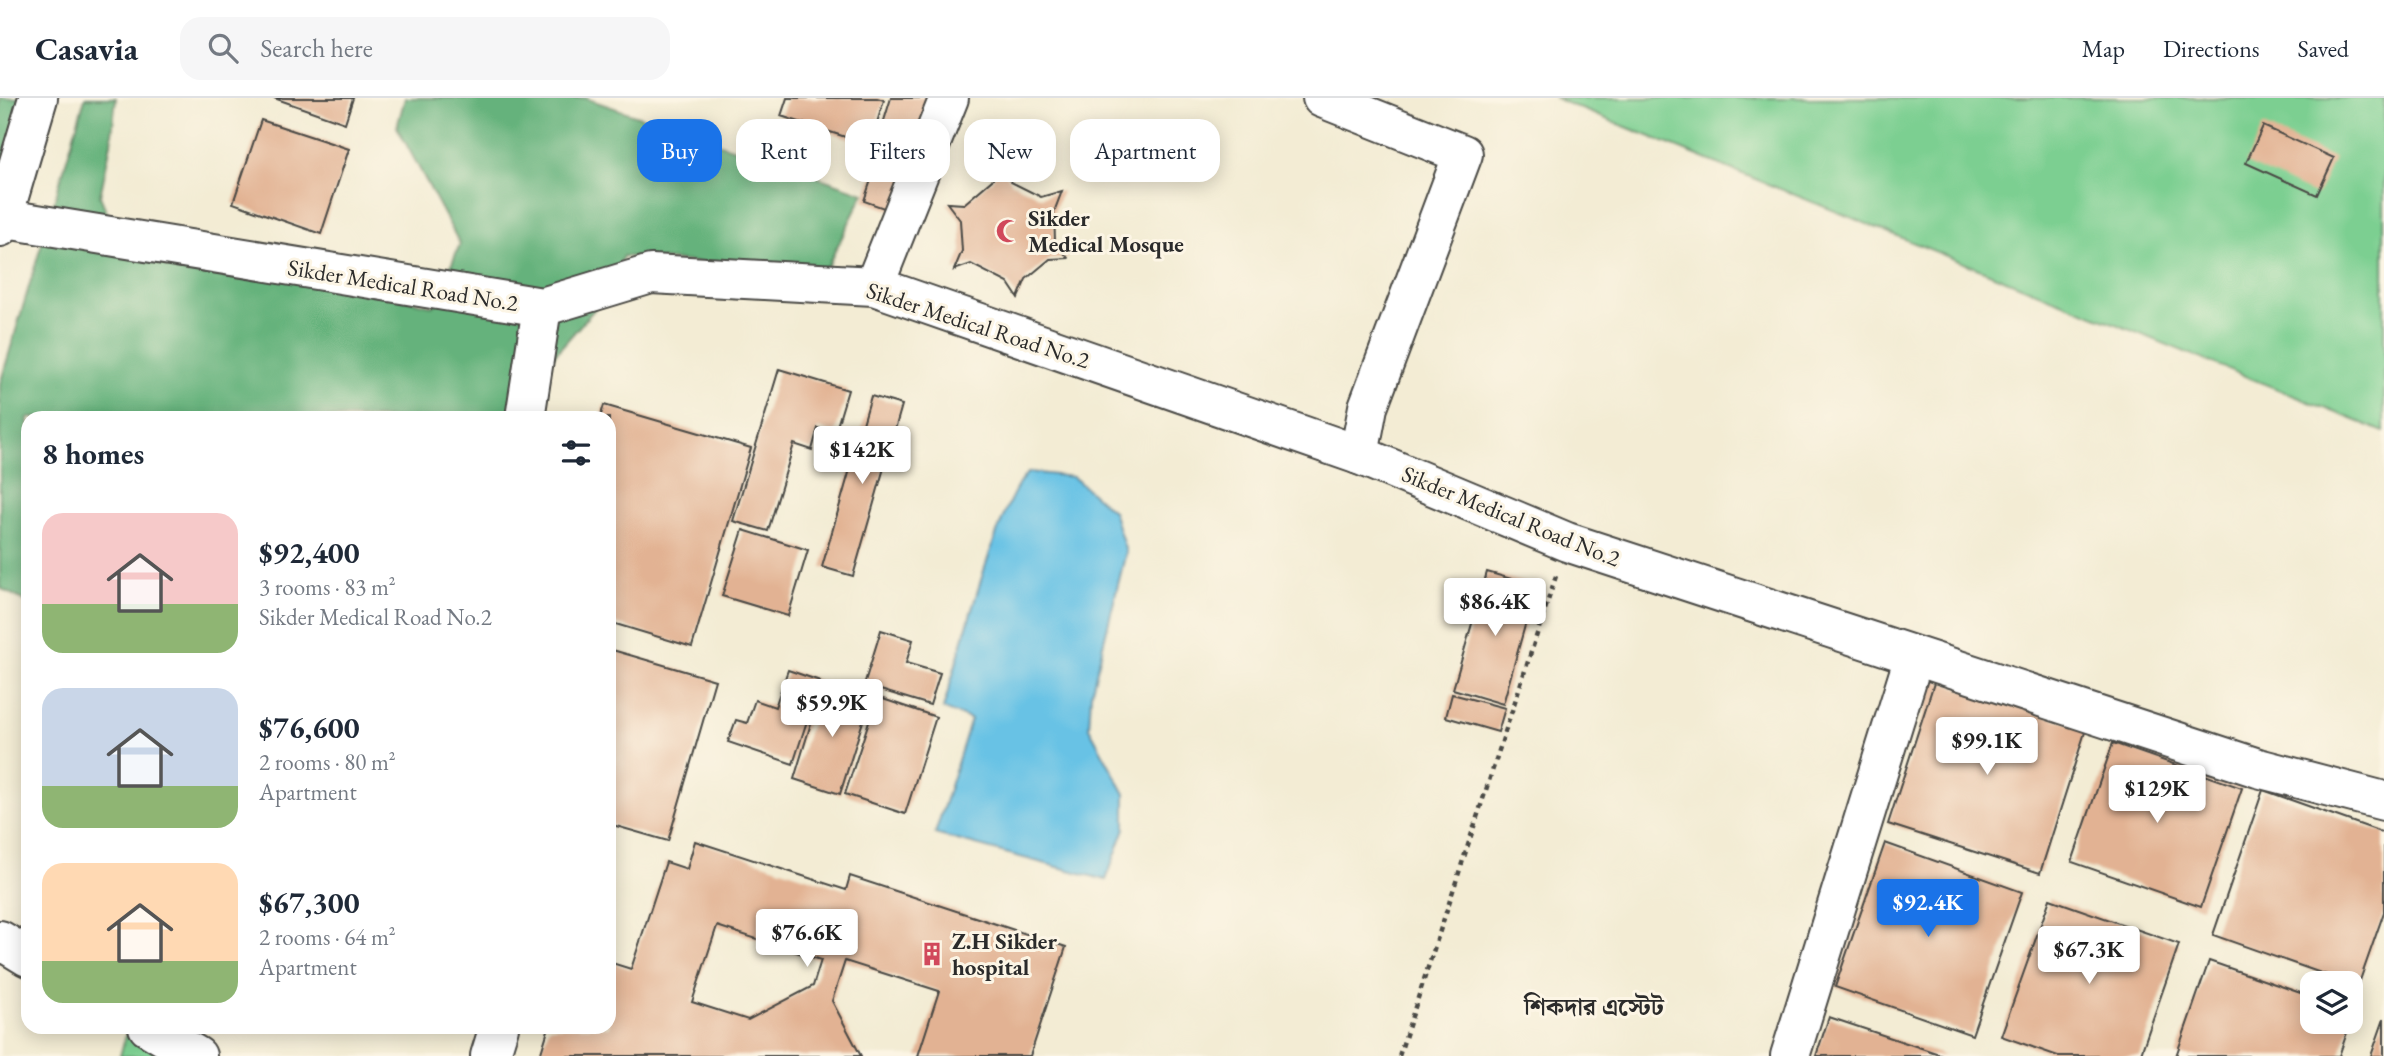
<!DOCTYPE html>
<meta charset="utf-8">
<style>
body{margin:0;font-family:"EB Garamond","Noto Serif Bengali",serif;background:#f6f6f7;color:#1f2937;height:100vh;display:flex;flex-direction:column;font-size:26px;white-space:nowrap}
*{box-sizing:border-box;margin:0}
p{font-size:23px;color:#747a83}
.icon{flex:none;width:38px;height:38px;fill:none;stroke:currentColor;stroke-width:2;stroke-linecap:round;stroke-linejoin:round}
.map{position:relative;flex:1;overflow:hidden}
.details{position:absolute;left:21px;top:313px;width:595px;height:623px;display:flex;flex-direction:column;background:#fff;border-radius:21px;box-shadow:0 4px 18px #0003}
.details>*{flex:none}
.banner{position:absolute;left:637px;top:21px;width:665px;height:63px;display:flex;gap:14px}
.controls{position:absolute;left:2300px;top:873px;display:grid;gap:14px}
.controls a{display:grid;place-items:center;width:63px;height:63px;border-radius:14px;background:#fff;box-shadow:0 4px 18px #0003;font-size:35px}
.price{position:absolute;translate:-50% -60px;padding:0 16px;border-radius:7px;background:#fff;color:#222;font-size:23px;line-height:46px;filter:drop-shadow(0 2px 4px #0008)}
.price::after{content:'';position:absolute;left:50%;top:42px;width:21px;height:16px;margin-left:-10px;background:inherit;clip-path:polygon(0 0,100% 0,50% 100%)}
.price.active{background:#1a73e8;color:#fff}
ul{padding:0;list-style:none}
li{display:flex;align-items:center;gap:21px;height:175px;padding:0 21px}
li span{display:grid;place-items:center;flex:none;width:196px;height:140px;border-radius:21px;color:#555}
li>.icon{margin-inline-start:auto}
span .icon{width:84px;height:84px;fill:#fffc;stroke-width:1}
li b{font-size:30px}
h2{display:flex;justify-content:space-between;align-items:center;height:84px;padding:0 21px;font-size:30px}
.tag{padding:0 24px;border-radius:21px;background:#fff;box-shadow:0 4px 18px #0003;font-size:24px;line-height:63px}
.tag.active{background:#1a73e8;color:#fff}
header{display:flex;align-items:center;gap:42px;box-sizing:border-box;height:98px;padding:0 35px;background:#fff;border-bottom:2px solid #e0e1e3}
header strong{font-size:33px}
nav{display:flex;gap:38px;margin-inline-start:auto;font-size:24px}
.search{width:490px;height:63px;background:#f6f6f7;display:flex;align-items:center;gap:18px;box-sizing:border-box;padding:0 24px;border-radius:21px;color:#747a83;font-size:26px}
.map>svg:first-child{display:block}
</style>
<header>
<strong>Casavia</strong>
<div class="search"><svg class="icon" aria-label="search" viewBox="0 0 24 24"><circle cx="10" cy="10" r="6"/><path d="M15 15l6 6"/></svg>Search here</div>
<nav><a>Map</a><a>Directions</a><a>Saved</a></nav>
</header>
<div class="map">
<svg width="2384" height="958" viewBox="0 0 2384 958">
<rect width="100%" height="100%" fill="#fcf5e5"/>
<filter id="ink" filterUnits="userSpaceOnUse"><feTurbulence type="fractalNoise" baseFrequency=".0143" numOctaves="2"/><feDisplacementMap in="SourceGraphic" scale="14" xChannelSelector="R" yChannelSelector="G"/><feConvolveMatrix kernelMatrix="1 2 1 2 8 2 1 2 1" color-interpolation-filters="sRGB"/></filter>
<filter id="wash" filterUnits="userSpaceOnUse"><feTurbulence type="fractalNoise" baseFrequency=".00686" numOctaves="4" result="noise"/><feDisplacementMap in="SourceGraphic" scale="28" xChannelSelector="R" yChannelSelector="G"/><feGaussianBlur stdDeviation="1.57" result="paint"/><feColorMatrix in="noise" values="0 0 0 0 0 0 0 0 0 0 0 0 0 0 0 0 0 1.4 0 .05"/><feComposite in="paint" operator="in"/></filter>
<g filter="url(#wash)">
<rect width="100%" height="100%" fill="#f3ecd4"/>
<!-- green -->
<g fill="#7ccf91" stroke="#547d5e" stroke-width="2">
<polygon points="1554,0 2384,0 2384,334"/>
<polygon points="126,937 164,958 120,958"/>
</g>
<!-- forest -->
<g fill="#65b27b" stroke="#486e53" stroke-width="2">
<polygon points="0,0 33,0 0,108"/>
<polygon points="85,0 116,0 111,45 100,98 116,137 434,208 460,146 397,29 405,0 585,0 864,95 824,175 623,158 605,199 544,269 526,320 28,320 28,505 0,490 0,286"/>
</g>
<!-- water -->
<path fill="#67c2e5" stroke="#497688" stroke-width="2" d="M 1029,374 L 1073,379 L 1113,413 L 1126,454 L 1091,596 L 1089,630 L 1125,696 L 1125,730 L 1106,782 L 935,736 L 971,621 L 943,611 C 956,570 1001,392 1029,374 Z"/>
<g id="blocks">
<!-- building -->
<g fill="#e2b293" fill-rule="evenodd">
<polygon points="274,0 353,0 345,25"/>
<polygon points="787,0 877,0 884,2 870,47 781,18"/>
<polygon points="891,0 935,0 921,39 883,26"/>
<polygon points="261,22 349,51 321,136 233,105"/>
<polygon points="2263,28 2334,60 2317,97 2246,65"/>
<polygon points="1001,65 1011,84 1041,99 1062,93 1054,114 1055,143 1068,160 1050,161 1026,181 1018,200 1008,185 971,166 954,172 962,153 960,122 947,105 964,106 992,82"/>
<polygon points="875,70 910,82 898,115 864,103"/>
<polygon points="779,271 848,292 835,335 818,330 812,352 794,346 768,433 733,423"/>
<polygon points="871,298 902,307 853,478 822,469"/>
<polygon points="604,307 751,350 692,549 609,524 609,320 600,320"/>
<polygon points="743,432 808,452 788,518 722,498"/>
<polygon points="1487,474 1536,488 1503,606 1453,591"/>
<polygon points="881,532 913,542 906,565 940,575 930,607 864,587"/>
<polygon points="609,551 715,582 668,743 609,726"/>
<polygon points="788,572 820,583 793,666 728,644 736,622 747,625 755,602 775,609"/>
<polygon points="1935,582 2086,631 2040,775 1888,726"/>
<polygon points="823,586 870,601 840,696 794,681"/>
<polygon points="1452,596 1505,610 1498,634 1446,619"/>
<polygon points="877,599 936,619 905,716 845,696"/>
<polygon points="2113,645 2242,690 2201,809 2072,764"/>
<polygon points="2263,692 2384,735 2384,814 2358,888 2213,837"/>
<path d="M 695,743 L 846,792 L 850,778 L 1066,849 L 1030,958 L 918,958 L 939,893 L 845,863 L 832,903 L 861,958 L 540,958 L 549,929 L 609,929 L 609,864 L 631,871 L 666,764 L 687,771 ZM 717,828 L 821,862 L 813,888 L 748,922 L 692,904 Z"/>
<polygon points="1885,745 2022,794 1972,937 1835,889"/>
<polygon points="2050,801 2179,846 2140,958 2058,958 2001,938"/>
<polygon points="2209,863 2312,899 2312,924 2350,924 2350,913 2354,914 2339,958 2176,958"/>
<polygon points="1829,919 1945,958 1816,958"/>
<polygon points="2384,921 2384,958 2371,958"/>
</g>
</g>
</g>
<g filter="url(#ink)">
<use href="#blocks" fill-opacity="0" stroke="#494844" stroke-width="2"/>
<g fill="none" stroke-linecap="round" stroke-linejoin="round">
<!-- minor casing -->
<g stroke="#494844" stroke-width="42">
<g id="minor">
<polyline points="1322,0 1463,56 1368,309 1359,357"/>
<polyline points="0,120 542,209 651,176 874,188 1359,357 1567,444 2258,670 2384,703"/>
<polyline points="874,188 949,0"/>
<polyline points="525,320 542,209"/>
<polyline points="0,842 28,859"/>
<polyline points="148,929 197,958"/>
<polyline points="490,958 499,929"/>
<polyline points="1790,958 1914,559"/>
</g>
</g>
<!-- trunk casing -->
<g stroke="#494844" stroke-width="42">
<polyline id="trunk" points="0,129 38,0"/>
</g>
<!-- path -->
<polyline stroke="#494844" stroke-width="4.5" stroke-dasharray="5 5" stroke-linecap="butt" points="1399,958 1556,478"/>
<!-- minor -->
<use href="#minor" stroke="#fff" stroke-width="38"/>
<!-- trunk -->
<use href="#trunk" stroke="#fff" stroke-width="38"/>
</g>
</g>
<!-- icons -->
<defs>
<g id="mosque-bare" transform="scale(1.89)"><path d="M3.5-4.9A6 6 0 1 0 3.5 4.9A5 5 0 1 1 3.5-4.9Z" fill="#d1495b" stroke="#fcf5e5" stroke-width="2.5" paint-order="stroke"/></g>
<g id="building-bare" transform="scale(1.89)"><path d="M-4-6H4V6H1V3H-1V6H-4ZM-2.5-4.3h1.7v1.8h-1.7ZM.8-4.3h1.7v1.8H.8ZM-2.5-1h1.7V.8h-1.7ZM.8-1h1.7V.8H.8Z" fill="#d1495b" stroke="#fcf5e5" stroke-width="2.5" paint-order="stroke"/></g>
</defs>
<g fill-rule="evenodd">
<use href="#mosque-bare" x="1008" y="133"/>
<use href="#building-bare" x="932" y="856"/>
</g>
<g text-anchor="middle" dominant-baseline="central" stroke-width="6" stroke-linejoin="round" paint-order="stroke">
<!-- poi labels -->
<g font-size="23" font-weight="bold" fill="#2b2b2b" stroke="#fcf5e5" text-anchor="start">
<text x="1028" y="120">Sikder<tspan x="1028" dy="26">Medical Mosque</tspan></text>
<text x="952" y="843">Z.H Sikder<tspan x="952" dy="26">hospital</tspan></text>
</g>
<!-- street labels -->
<g font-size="23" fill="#2b2b2b" stroke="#fcf5e5">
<text transform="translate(403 187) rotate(9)">Sikder Medical Road No.2</text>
<text transform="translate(978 227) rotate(18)">Sikder Medical Road No.2</text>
<text transform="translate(1511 418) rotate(22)">Sikder Medical Road No.2</text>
</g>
<!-- neighbourhood labels -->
<g font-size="24" font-weight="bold" fill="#2b2b2b" stroke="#fcf5e5">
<text x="1594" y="908">শিকদার এস্টেট</text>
</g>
</g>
</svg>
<div class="controls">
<a><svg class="icon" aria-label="layers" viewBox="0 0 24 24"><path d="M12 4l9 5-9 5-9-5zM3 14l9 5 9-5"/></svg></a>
</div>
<b class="price" style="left:862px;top:388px">$142K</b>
<b class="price" style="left:1495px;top:540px">$86.4K</b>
<b class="price" style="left:832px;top:641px">$59.9K</b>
<b class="price" style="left:1987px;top:679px">$99.1K</b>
<b class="price" style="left:2157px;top:727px">$129K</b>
<b class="price active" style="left:1928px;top:841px">$92.4K</b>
<b class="price" style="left:807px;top:871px">$76.6K</b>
<b class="price" style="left:2089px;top:888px">$67.3K</b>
<div class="banner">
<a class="tag active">Buy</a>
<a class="tag">Rent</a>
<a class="tag">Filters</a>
<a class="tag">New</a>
<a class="tag">Apartment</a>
</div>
<section class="details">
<h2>8 homes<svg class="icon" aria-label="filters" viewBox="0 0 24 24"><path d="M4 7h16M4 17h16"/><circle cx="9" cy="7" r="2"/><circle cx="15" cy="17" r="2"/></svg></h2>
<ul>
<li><span style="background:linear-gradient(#f6c9c9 65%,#8fb573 0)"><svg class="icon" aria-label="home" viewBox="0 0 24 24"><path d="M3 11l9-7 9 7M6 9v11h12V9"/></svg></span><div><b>$92,400</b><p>3 rooms · 83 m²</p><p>Sikder Medical Road No.2</p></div></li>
<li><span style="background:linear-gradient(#c9d6e8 70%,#8fb573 0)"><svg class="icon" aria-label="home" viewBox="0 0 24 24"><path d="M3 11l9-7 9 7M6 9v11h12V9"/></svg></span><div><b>$76,600</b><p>2 rooms · 80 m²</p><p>Apartment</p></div></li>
<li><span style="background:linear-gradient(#ffd9b3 70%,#8fb573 0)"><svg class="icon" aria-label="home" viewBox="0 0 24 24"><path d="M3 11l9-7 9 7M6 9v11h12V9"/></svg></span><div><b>$67,300</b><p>2 rooms · 64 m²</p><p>Apartment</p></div></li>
</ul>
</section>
</div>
